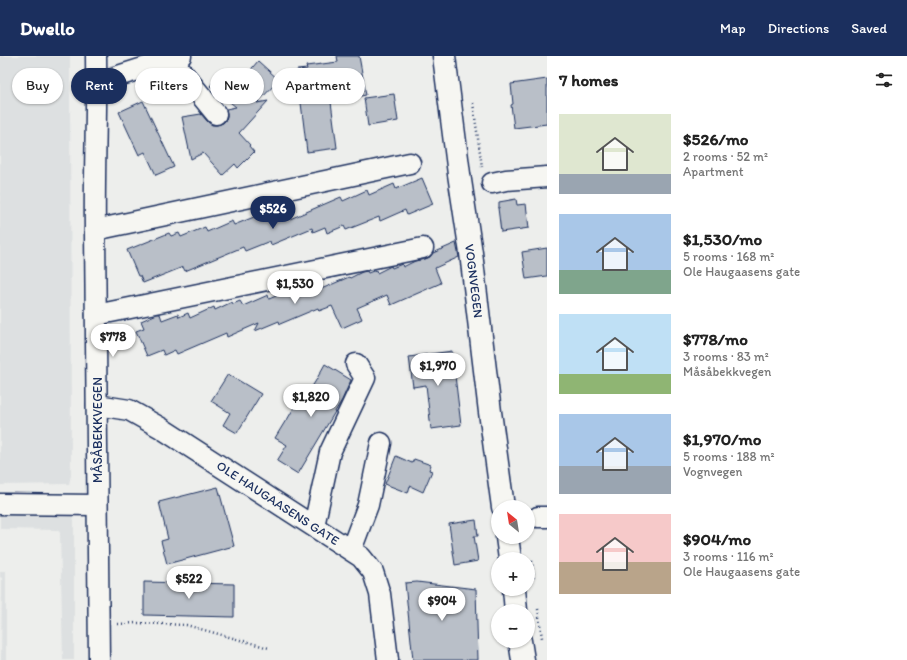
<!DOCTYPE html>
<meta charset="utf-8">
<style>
body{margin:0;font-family:Itim,sans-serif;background:#f2f2f2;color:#222;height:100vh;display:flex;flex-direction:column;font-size:15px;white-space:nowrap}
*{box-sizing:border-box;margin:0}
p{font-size:13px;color:#767676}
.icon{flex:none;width:22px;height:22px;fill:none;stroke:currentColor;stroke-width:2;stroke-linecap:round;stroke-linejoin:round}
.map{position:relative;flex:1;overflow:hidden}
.panel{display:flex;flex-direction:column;background:#fff;width:360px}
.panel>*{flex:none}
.hud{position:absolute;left:12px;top:12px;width:380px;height:36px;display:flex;gap:8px}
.needle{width:26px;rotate:330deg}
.tools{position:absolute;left:491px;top:444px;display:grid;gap:8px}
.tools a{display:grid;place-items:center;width:44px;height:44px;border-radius:50%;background:#fff;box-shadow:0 1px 3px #0004;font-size:20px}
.price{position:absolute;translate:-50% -34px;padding:0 9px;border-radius:14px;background:#fff;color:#222;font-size:13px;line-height:26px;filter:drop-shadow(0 1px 2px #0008)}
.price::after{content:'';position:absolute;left:50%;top:24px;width:12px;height:9px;margin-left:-6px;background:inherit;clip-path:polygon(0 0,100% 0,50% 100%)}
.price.on{background:#1b2f5e;color:#fff}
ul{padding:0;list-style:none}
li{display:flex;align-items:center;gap:12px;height:100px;padding:0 12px}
li span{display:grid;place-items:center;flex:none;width:112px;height:80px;border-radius:0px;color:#555}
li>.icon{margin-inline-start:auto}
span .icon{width:48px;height:48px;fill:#fffc;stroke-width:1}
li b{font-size:17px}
h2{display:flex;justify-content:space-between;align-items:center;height:48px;padding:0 12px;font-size:17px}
.pill{padding:0 14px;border-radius:18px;background:#fff;box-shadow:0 1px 3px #0004;font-size:14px;line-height:36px}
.pill.on{background:#1b2f5e;color:#fff}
header{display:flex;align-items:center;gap:24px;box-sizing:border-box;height:56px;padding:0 20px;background:#1b2f5e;color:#fff}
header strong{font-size:19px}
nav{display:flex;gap:22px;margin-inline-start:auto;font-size:14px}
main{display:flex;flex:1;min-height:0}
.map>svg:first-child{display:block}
</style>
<header>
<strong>Dwello</strong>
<nav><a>Map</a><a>Directions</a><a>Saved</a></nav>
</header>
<main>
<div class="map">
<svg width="547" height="604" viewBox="0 0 547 604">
<rect width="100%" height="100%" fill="#edeeec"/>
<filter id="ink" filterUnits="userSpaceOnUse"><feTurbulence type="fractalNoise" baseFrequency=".025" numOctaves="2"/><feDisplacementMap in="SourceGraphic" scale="8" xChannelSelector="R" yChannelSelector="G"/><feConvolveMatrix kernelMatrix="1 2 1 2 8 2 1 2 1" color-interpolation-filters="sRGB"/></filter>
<g filter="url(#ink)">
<!-- built -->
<g fill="#dde0e1">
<polygon points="0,0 70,0 71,419 69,428 0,429"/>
<polygon points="0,457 65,458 72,459 74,464 74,604 63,604 60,477 58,474 0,473"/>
<polygon points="0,515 6,515 6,604 1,604 2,522 0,521"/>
</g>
<!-- building -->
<g fill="#b9bfc8" stroke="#1b2f5e">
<polygon points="337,0 359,0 366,39 331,46 337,92 307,96 297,14 307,13 306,10 338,6"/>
<polygon points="258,5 279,24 257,47 268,45 239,77 250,89 249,90 254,96 238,112 235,108 223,119 203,97 191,103 182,61 201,58 207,65 212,69 217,69 223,67 227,62 227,57 226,53 236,51 210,30 221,17 237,30"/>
<polygon points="547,23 547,68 514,72 511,49 513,48 511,28"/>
<polygon points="394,38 398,65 368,70 364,42"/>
<polygon points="143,45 174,111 156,119 145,96 139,99 119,56"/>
<polygon points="422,122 433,148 407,159 405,154 380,165 379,161 346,174 344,170 327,177 325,171 313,176 312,172 271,189 270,185 245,195 243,191 185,215 183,211 143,227 140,220 138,220 127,194 169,177 171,180 179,177 181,181 205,171 207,176 232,165 234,169 259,159 261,163 286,153 290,163 341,141 343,145 367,134 369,139 394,128 396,133"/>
<polygon points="516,143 517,149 526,148 529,172 501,176 498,152 499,152 499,146"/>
<polygon points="456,187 459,201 435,212 441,227 391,249 387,239 357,252 362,263 342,272 332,250 319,255 318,252 280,268 279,265 255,275 259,267 227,281 226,277 177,298 175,294 164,299 162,294 147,300 136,275 144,272 141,265 157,258 160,258 162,264 178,258 179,261 188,257 190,262 214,251 215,254 232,246 233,248 240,245 243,250 268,239 269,243 307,227 312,237 349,221 350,222 362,216 367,215 368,217 376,214 377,217 391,210 392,212 402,208 403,211 415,205 425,203 430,201 433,197"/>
<polygon points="547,192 547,220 526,223 522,196"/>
<polygon points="452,295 461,369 431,373 426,329 413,331 409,301"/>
<polygon points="325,308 351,324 342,344 298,418 277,405 287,389 275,382 286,364 287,364 295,350 298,352 315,326"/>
<polygon points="228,318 261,338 237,377 223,369 230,357 211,345"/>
<polygon points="396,400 412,407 414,403 431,409 429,414 432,415 423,436 410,430 408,437 385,428"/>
<polygon points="218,431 234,490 167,508 161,485 168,483 159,446"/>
<polygon points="476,464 478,480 474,480 478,505 455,509 449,468"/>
<polygon points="144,526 234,528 234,561 144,559"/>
<polygon points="417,526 476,533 478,604 413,604 405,527"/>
</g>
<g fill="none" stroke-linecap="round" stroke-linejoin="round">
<!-- minor casing -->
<g stroke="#1b2f5e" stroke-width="23">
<g id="minor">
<path d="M 96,0 C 97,59 94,117 95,176 C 96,319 98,461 99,604"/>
<polyline points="172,4 216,58"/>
<polyline points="96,27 181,0"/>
<polyline points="492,127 506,124 547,121"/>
<polyline points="95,174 410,107"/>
<polyline points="96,259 423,192"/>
<polyline points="97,349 129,354 161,372 361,501 373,516 380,538 388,604"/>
<polyline points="0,448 97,449"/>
<polyline points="538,461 547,461"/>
<polyline points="314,470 330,396 365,322 356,308"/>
<polyline points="351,494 368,449 381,387"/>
</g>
</g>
<!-- major casing -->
<g stroke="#1b2f5e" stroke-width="25">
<g id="major">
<polyline points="444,0 459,118 471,197 490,356 503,451"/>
<polyline points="507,481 510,503"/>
<polyline points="514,533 516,555"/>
<polyline points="520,585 523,604"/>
</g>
</g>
<!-- path -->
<g stroke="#1b2f5e" stroke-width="2.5" stroke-dasharray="1 3" stroke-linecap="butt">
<polyline points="473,47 482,111"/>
<polyline points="532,505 534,524"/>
<polyline points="538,553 542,582"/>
<polyline points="118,568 137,567 186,569 269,592"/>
</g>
<!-- minor -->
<use href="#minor" stroke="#f6f6f2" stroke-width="20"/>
<!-- major -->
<use href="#major" stroke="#f6f6f2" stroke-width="22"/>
</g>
</g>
<g text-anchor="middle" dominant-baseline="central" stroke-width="3" stroke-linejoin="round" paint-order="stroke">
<!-- street labels -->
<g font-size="13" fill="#1b2f5e" stroke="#f6f6f2">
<text transform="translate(474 225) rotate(83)">VOGNVEGEN</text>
<text transform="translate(97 374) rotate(-90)">MÅSÅBEKKVEGEN</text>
<text transform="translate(278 447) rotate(33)">OLE HAUGAASENS GATE</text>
</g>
</g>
</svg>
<div class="tools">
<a><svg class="needle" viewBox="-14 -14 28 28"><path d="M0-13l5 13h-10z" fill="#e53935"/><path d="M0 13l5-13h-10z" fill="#767676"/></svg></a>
<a>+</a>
<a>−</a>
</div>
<b class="price on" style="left:273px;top:174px">$526</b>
<b class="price" style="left:295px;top:249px">$1,530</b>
<b class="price" style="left:113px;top:302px">$778</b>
<b class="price" style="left:438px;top:331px">$1,970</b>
<b class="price" style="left:311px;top:362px">$1,820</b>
<b class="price" style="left:189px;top:544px">$522</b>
<b class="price" style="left:442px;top:566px">$904</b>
<div class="hud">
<a class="pill">Buy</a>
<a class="pill on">Rent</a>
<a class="pill">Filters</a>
<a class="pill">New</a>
<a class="pill">Apartment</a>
</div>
</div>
<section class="panel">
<h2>7 homes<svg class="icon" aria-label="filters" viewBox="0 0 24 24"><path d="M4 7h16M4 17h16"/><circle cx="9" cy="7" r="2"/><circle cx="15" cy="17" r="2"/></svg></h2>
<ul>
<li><span style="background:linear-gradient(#dfe7d0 75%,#9aa5b1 0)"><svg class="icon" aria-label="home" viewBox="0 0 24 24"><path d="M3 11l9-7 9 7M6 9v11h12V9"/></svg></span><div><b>$526/mo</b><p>2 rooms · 52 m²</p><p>Apartment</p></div></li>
<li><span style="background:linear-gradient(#a9c7e8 70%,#7fa58c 0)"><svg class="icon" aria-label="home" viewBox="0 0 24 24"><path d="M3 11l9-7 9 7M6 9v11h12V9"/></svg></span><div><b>$1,530/mo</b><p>5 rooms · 168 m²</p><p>Ole Haugaasens gate</p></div></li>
<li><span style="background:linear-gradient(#bfe0f5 75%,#8fb573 0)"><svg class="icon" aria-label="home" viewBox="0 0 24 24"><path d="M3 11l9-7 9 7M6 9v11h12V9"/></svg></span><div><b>$778/mo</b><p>3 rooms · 83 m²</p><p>Måsåbekkvegen</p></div></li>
<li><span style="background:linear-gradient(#a9c7e8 65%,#9aa5b1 0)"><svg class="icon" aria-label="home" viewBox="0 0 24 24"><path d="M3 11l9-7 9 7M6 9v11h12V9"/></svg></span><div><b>$1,970/mo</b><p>5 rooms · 188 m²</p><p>Vognvegen</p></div></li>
<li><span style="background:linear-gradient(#f6c9c9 60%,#b9a48a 0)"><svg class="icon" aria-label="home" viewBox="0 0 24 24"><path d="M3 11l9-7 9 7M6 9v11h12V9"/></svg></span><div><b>$904/mo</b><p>3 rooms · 116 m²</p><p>Ole Haugaasens gate</p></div></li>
</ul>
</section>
</main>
